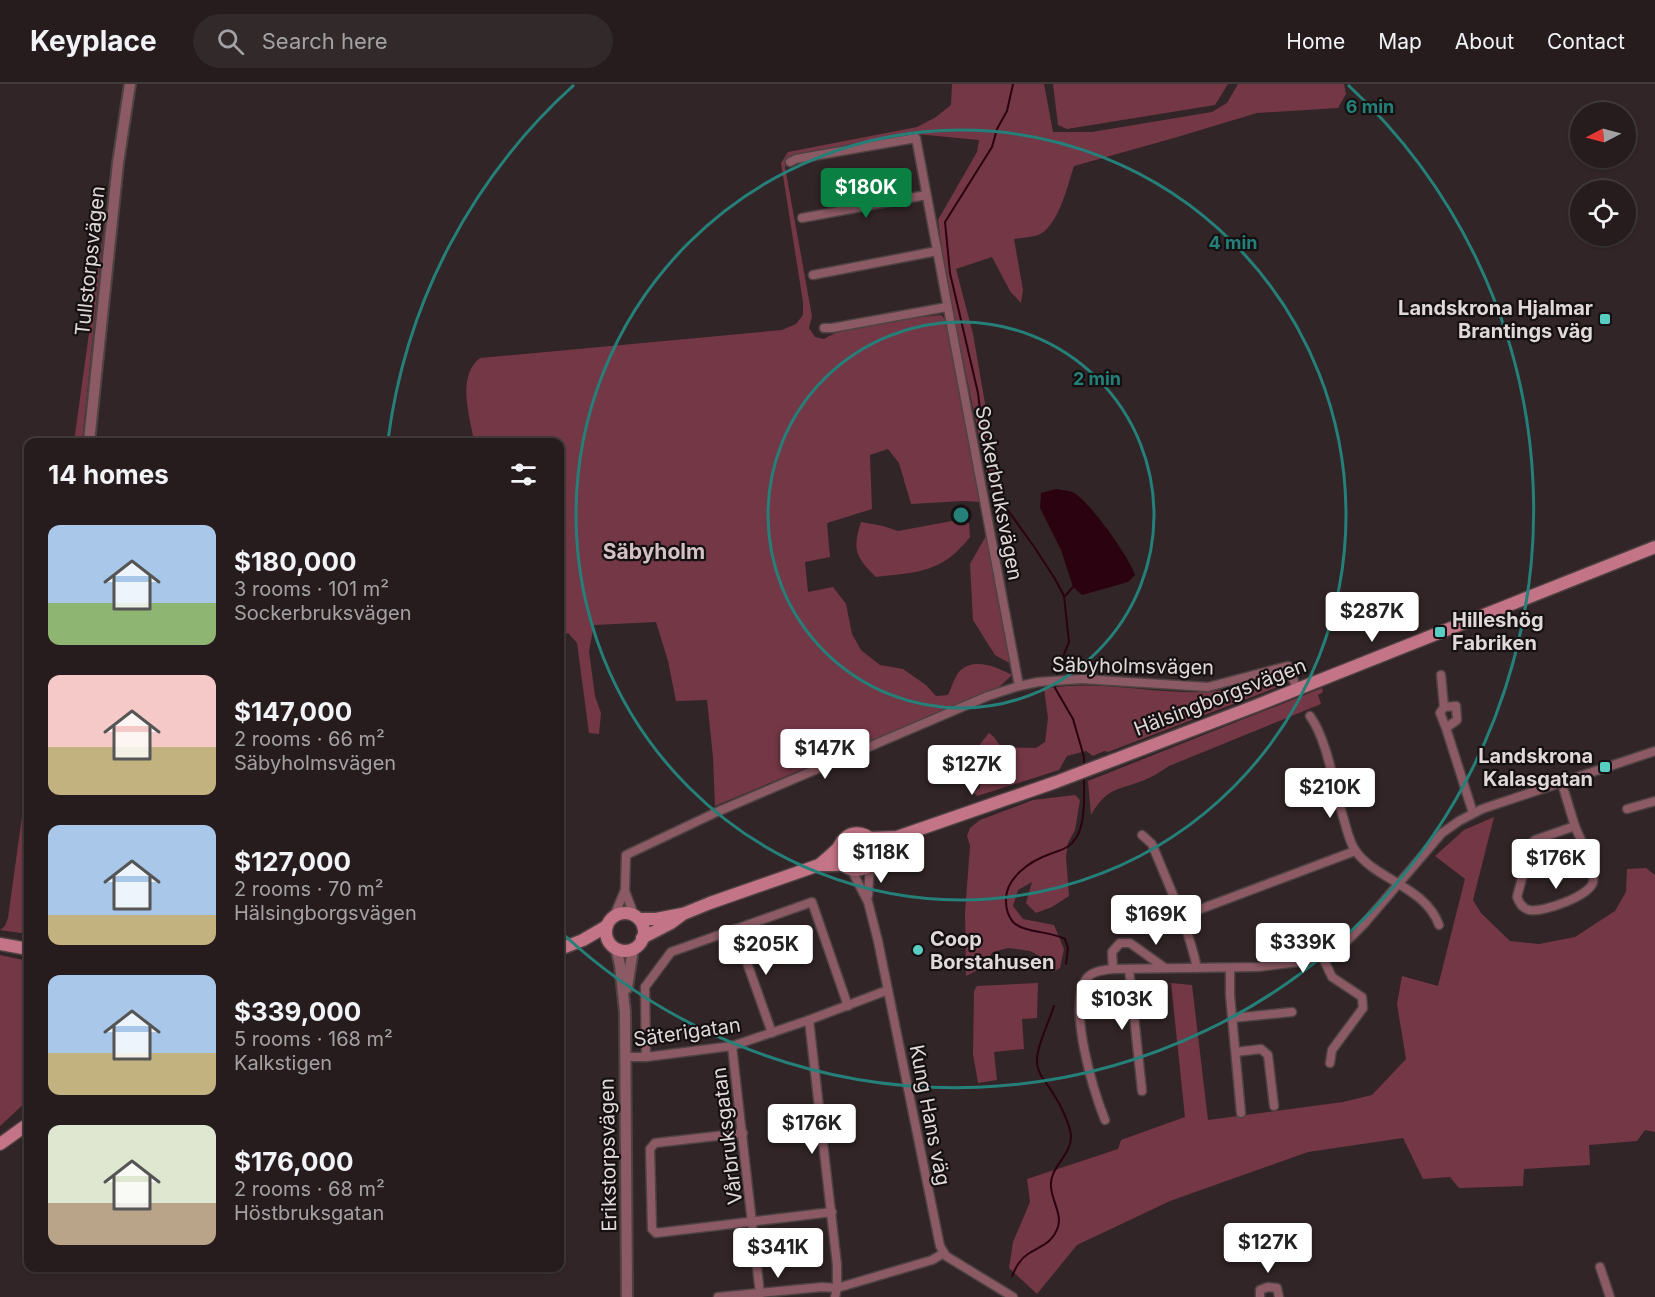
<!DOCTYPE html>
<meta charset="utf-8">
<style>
body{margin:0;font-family:Inter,sans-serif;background:#32292a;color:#f1f3f6;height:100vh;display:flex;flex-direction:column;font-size:22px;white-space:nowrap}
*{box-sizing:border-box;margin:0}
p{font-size:20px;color:#a4a1a4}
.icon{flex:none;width:33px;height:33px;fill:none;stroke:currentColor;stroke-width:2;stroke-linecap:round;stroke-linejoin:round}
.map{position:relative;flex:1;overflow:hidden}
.sheet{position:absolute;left:24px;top:354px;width:540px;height:834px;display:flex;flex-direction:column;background:#261c1d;border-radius:12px;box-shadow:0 2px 4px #0004,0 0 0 2px #423a3b}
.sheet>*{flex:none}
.needle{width:39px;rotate:264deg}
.buttons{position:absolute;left:1570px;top:18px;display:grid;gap:12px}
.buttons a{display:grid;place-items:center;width:66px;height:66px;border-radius:50%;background:#261c1d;box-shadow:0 2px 4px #0004,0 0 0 2px #423a3b;font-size:30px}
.price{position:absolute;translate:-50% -51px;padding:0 14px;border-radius:6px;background:#fff;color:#222;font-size:20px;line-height:39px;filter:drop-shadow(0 2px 3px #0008)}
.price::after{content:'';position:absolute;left:50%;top:36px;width:18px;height:14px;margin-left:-9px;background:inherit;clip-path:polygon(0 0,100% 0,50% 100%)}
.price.current{background:#0b8043;color:#fff}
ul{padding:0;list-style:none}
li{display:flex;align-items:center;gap:18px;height:150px;padding:0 24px}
li span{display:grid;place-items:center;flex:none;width:168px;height:120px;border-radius:12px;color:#555}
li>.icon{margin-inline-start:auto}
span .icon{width:72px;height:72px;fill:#fffc;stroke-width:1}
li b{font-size:26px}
h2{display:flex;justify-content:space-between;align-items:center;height:72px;padding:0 24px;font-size:26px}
header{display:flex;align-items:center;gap:36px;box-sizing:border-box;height:84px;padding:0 30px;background:#261c1d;border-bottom:2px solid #423a3b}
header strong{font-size:28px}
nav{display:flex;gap:33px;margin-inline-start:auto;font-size:21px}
.search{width:420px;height:54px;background:#32292a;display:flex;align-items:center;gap:15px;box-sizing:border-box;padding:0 21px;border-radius:33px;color:#a4a1a4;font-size:22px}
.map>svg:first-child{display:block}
</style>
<header>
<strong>Keyplace</strong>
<div class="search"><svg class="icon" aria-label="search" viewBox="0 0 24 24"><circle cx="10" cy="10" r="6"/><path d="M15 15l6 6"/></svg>Search here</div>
<nav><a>Home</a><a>Map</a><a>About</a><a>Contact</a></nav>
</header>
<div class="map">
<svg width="1655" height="1213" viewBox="0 0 1655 1213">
<rect width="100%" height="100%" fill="#322527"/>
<!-- green -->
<g fill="#743746">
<path d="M 952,0 L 1044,0 L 1053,48 L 1092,48 L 1212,28 L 1227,19 L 1238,0 L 1344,0 L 1346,10 L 1338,24 L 1257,29 L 1174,54 L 1074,82 C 1068,100 1058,144 1038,151 C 1031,153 1022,154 1014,155 L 1023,206 L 1021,219 L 1010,207 L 992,173 L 956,185 L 973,250 L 996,383 L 995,389 L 987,391 L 946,194 L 938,136 L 977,68 L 979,56 L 916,50 L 790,72 L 785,83 L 812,232 L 809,244 L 815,253 L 824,255 C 851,238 908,235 941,231 L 945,235 L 978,398 L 980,418 L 963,417 L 911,420 L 899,379 L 888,365 L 870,371 L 872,425 L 827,439 L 830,473 L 805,478 L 808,508 L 833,503 L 846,520 L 852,550 L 861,566 L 880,581 L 903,585 L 926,601 L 936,612 L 948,611 C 952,603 955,590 962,585 C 975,574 998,583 1012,591 L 999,603 L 715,722 L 713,673 L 707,616 L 676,617 L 668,577 L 656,538 L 594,541 L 589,567 L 595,612 L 601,629 L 599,650 L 589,649 L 577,559 L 568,549 L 560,553 L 560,358 L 474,358 C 470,332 456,293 480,274 L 782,246 L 796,240 L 803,231 L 803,218 L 781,79 L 788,68 L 917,43 L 936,33 L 951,21 Z"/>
<polygon points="1053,0 1228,0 1215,21 1067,45 1058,41"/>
<polygon points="105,133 82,358 74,358"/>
<path d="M 952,437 L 969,439 L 970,453 C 942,489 918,488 876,493 C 856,473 852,466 861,438 L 883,442 L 898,447 Z"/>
<polygon points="986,452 989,456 1011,580 995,571 973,536 970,480"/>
<path d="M 1279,591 L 1284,594 L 1282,600 L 1275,604 L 1108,668 L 1104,667 L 1093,672 L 1086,667 L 1067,672 L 1059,686 L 977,712 L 973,708 L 980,704 L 980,660 L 989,649 L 994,653 L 1001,663 L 1036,664 L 1045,658 L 1048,634 L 1044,605 C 1099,595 1148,610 1201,608 C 1215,608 1229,605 1242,602 L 1245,609 L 1272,598 L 1274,593 Z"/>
<path d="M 1322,604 L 1323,608 L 1318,611 L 1321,620 L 1169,682 C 1162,686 1156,691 1149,694 C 1121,707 1109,700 1091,731 L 1088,697 Z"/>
<polygon points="28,689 28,850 0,846 5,842 8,834"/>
<polygon points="1075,711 1080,716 1075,746 1068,759 1066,773 1069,812 1052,823 1036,829 1026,819 1032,798 1018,806 1013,822 1023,835 1054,841 1064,865 1060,884 1053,888 1043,874 1030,867 1008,864 993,868 979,885 966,892 965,828 970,762 967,752 970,744 980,736 1033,716"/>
<polygon points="1494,733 1473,816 1481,829 1510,857 1539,860 1575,853 1615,827 1626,808 1627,785 1646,784 1655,791 1655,1048 1645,1046 1637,1057 1589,1061 1590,1081 1524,1085 1523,1102 1459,1104 1450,1093 1423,1095 1403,1054 1308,1068 1170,1117 1077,1161 1037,1210 1009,1184 1013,1158 1030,1118 1027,1095 1118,1065 1121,1056 1185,1033 1171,899 1192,901 1208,1036 1343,1018 1372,1011 1406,975 1397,920 1402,892 1438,902 1465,795 1435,772 1464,746"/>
<polygon points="0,871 28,877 28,1016 0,1042"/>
<polygon points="1038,899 1037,934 1022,935 1024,965 994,968 997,996 978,999 973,970 974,907 977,902"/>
</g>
<!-- water -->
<path fill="#2b020f" d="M 1056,405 C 1061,406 1069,406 1074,409 C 1091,419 1129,473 1135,491 L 1128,498 L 1082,511 L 1073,503 L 1061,466 L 1040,424 L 1041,409 Z"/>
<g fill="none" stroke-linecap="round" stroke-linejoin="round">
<!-- stream -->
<g stroke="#2b020f" stroke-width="2">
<polyline points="1013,0 1007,27 997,45 992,63 945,138 950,189 978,309 987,384 1002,418 1035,464 1055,495 1064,512 1069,558 1058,585 1055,604 1073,635 1084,673 1084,682"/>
<polyline points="1065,512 1073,503"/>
<path d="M 1066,880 L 1068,864 L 1065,855 C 1050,847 1024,849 1013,838 C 1008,832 1006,824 1006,817 C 1005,794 1030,777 1050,770 C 1060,766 1069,765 1076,754 C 1086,739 1084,709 1084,691"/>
<path d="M 1012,1192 C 1016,1183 1020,1175 1028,1170 C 1041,1161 1052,1160 1058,1143 C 1062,1130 1052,1117 1051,1103 C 1049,1083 1071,1072 1071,1053 C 1071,1042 1060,1020 1054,1011 C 1049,1001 1038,992 1037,979 C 1036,963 1049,938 1054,922"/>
</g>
<!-- minor casing -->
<g stroke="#4e4243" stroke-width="11">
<g id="minor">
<polyline points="790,78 796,75 916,54 1019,602"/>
<polyline points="802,134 926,111"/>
<polyline points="813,191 937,167"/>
<polyline points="824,244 832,244 947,223"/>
<polyline points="1441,591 1444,623"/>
<path d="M 1310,632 C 1328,657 1334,704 1344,736 C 1347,746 1349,757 1355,766 C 1375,796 1425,802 1439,841"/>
<polyline points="1446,644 1440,629 1444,623 1456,622 1457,636 1446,644 1473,729"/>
<path d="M 1561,697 C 1566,712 1570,727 1575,742 C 1580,756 1596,783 1593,798 C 1590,812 1542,829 1529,826 C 1522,824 1519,819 1517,813 L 1531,760 L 1535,756 L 1575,742"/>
<polyline points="1627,725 1655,717"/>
<path d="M 1142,751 L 1152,760 C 1168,800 1188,841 1197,884"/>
<polyline points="851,785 868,818 878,857 940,1162 946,1172 1013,1213"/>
<polyline points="625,807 634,831"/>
<polyline points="868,812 870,780"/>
<polyline points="614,832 625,806 626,771 719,727 988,612 1019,602 1038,598 1082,595 1208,603 1288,582 1297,605"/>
<polyline points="1182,832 1355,767"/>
<polyline points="735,845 772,949"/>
<polyline points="1322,872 1332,893 1362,913 1363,924 1332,966 1330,979"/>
<polyline points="1165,884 1130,859 1120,859 1112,868 1113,885 1258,883 1298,878 1322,872 1347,857 1364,840 1442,749 1459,737 1482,725 1655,667"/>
<polyline points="1129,885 1142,1007"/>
<polyline points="1230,885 1230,911 1241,1029"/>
<polyline points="1233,934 1292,928"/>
<polyline points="809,936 837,1181 837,1204 835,1213"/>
<polyline points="732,962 760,1210"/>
<polyline points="1236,968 1261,965 1268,971 1274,1022"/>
<polyline points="625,973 646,973 732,962 809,936 888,906"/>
<polyline points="646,973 645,903 671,868 812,818 848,922"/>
<path d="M 1105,1036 C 1093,1006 1069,927 1085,897 C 1090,887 1104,886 1113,885"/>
<polyline points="743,1049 655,1059 650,1065 652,1145 656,1149 832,1128"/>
<polyline points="1600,1183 1610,1213"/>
<polyline points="718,1213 822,1203 837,1204 932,1176 944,1169"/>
<polyline points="1260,1213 1260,1206 1268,1203 1277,1204 1279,1213"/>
</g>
</g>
<!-- tertiary casing -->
<g stroke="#4e4243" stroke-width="14">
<g id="tertiary">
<polyline points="89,358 118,79 130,0"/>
<polyline points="616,864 620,881 625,928 627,1213"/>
<polyline points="627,904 633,865"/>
</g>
</g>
<!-- secondary casing -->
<g stroke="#4e4243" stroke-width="15">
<g id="secondary">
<polyline points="870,754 897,753 1056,698 1255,622 1655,463"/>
<path d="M 819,781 C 825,776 831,771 837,765 C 840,762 841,757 845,754 C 854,746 868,749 874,759 C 888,787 835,800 839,763"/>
<circle cx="625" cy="848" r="19"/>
<polyline points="639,835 656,835 682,830"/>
<polyline points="642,854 671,839 683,830 710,819 819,781 844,781"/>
<polyline points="0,860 28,865"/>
<polyline points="560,865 583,856 607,842"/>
<polyline points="0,1060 28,1040"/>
</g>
</g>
<!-- minor -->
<use href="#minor" stroke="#8c5a64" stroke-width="8"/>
<!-- tertiary -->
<use href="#tertiary" stroke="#8c5a64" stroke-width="10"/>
<!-- secondary -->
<use href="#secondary" stroke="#c37486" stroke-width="12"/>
</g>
<!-- distance rings -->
<g fill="none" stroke="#248079" stroke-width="3">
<circle cx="961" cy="431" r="193"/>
<circle cx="961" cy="431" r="385"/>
<path d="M388 356A578 578 0 0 1 574 1M1348 1A578 578 0 1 1 563 850"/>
</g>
<!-- markers -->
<g fill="#57cec1" stroke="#151011" stroke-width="2">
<rect x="1599" y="229" width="12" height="12" rx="3"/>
<rect x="1434" y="542" width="12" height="12" rx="3"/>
<rect x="1599" y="677" width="12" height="12" rx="3"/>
<circle cx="918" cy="866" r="6"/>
</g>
<g text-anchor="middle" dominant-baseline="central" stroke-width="4.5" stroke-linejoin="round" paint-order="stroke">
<!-- street labels -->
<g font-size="20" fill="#e1d8d9" stroke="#151011">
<text transform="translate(90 177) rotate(-84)">Tullstorpsvägen</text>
<text transform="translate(999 409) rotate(79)">Sockerbruksvägen</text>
<text transform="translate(1133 582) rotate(1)">Säbyholmsvägen</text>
<text transform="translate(1220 613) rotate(-21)">Hälsingborgsvägen</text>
<text transform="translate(687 948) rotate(-8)">Säterigatan</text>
<text transform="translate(930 1031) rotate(79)">Kung Hans väg</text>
<text transform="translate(727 1052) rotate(-97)">Vårbruksgatan</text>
<text transform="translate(608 1071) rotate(-91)">Erikstorpsvägen</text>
</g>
<!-- poi labels -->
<g font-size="20" font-weight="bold" fill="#e1d8d9" stroke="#151011" text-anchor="end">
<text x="1593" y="224">Landskrona Hjalmar<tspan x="1593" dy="23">Brantings väg</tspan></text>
<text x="1452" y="536" text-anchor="start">Hilleshög<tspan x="1452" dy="23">Fabriken</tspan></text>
<text x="1593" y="672">Landskrona<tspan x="1593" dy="23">Kalasgatan</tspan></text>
<text x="930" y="855" text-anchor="start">Coop<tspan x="930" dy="23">Borstahusen</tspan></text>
</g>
<!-- neighbourhood labels -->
<g font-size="21" font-weight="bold" fill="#d3c1c4" stroke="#151011">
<text x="654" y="467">Säbyholm</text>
</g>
</g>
<circle cx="961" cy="431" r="9" fill="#248079" stroke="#151011" stroke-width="3"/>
<g font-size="18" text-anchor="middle" font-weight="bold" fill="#248079" stroke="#151011" stroke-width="4.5" stroke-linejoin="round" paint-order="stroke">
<text x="1370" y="29">6 min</text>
<text x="1233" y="165">4 min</text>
<text x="1097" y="301">2 min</text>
</g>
</svg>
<div class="buttons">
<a><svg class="needle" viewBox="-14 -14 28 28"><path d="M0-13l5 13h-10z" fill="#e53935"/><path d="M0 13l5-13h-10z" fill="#a4a1a4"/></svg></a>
<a><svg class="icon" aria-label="locate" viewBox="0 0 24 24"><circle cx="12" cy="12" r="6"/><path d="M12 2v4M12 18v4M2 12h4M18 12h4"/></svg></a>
</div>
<b class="price current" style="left:866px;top:135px">$180K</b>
<b class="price" style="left:1372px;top:559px">$287K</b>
<b class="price" style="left:825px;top:696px">$147K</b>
<b class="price" style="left:972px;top:712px">$127K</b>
<b class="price" style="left:1330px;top:735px">$210K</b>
<b class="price" style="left:881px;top:800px">$118K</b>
<b class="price" style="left:1556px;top:806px">$176K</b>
<b class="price" style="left:1156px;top:862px">$169K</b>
<b class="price" style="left:1303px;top:890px">$339K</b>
<b class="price" style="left:766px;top:892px">$205K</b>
<b class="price" style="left:1122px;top:947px">$103K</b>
<b class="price" style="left:812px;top:1071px">$176K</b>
<b class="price" style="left:1268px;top:1190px">$127K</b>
<b class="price" style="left:778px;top:1195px">$341K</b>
<section class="sheet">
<h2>14 homes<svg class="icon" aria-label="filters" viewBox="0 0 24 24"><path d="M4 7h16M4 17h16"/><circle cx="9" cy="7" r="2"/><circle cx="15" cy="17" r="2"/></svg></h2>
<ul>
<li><span style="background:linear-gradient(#a9c7e8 65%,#8fb573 0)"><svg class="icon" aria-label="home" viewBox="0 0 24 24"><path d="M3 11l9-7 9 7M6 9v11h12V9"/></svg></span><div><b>$180,000</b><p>3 rooms · 101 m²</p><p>Sockerbruksvägen</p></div></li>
<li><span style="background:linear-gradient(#f6c9c9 60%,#c2b280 0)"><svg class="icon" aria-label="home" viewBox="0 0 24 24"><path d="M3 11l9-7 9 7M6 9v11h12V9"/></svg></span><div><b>$147,000</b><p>2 rooms · 66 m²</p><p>Säbyholmsvägen</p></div></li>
<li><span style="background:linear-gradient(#a9c7e8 75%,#c2b280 0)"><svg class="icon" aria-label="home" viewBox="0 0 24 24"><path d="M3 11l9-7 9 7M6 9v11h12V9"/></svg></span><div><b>$127,000</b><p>2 rooms · 70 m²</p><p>Hälsingborgsvägen</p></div></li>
<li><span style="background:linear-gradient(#a9c7e8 65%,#c2b280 0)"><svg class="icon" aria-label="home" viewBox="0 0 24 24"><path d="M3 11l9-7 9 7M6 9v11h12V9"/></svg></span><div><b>$339,000</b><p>5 rooms · 168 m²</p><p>Kalkstigen</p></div></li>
<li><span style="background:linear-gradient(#dfe7d0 65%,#b9a48a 0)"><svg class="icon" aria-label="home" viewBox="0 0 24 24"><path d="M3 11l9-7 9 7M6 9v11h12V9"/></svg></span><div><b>$176,000</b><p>2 rooms · 68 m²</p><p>Höstbruksgatan</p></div></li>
</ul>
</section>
</div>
